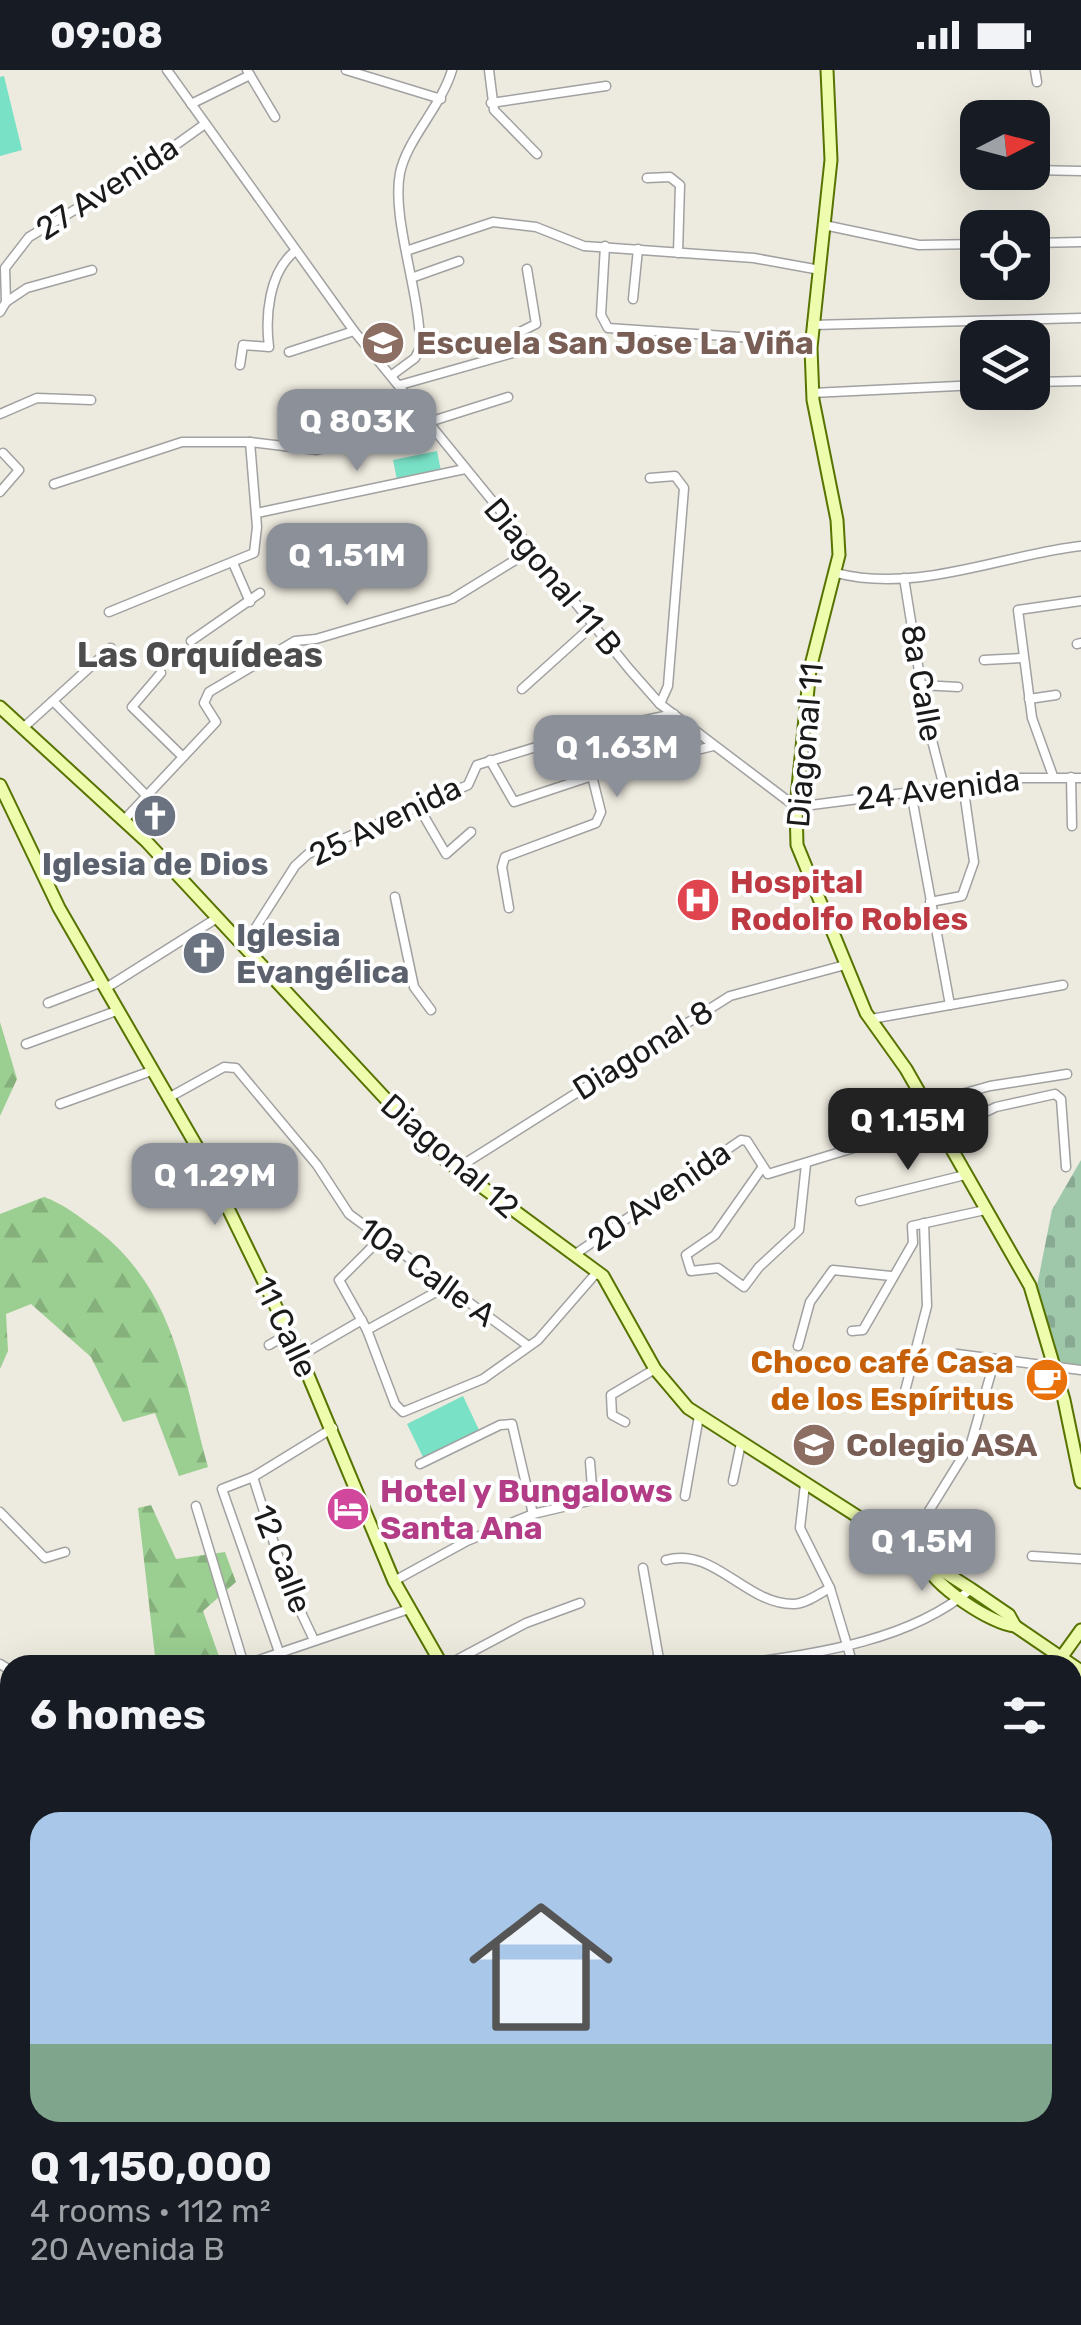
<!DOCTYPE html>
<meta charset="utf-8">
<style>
body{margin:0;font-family:Rubik,sans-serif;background:#242831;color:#f1f3f6;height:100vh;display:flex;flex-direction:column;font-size:38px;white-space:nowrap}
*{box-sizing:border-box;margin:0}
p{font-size:32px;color:#9ea1a6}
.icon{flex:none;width:55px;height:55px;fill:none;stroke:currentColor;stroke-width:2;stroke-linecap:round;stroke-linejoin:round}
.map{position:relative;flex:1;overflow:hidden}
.sheet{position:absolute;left:0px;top:1585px;width:1082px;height:670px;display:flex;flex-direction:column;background:#171b24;border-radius:30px 30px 0 0;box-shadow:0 10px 40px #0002}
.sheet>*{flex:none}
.needle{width:65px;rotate:84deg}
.buttons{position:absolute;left:960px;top:30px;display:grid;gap:20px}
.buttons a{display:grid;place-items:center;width:90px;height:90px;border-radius:20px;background:#171b24;box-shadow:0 10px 40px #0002;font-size:50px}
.price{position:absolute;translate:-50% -85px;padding:0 22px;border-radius:20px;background:#8c9099;color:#fff;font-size:32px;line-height:65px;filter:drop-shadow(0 2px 5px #0008)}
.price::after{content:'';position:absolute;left:50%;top:60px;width:30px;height:22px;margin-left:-15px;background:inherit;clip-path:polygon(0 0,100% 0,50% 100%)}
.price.current{background:#222;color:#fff}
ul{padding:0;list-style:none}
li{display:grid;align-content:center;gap:20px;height:530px;padding:0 30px}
li span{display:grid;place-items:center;height:310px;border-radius:30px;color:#555}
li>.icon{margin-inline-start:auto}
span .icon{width:180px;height:180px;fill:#fffc;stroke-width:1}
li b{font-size:42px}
h2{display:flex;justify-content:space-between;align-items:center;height:120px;padding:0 30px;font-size:42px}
.status{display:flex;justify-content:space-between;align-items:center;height:70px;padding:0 50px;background:#171b24;direction:ltr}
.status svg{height:28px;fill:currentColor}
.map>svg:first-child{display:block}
</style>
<div class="status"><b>09:08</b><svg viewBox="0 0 49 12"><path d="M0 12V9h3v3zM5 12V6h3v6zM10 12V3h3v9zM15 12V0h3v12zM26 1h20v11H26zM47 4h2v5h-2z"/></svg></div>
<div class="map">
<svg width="1081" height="2255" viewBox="0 0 1081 2255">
<defs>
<pattern id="forest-firs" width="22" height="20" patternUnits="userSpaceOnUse" patternTransform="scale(2.5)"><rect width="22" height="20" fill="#9bce91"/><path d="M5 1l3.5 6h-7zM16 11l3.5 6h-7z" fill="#85b07c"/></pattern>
<pattern id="cemetery-stones" width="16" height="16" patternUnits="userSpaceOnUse" patternTransform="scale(2.5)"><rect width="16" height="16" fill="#9fc7aa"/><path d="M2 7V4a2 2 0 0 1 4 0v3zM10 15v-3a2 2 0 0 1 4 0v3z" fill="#88aa92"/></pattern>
</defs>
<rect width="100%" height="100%" fill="#edeadf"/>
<!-- forest -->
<g fill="url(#forest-firs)">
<polygon points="0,952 17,1009 0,1046"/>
<path d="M 44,1127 C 64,1134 78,1146 96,1159 C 175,1219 183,1307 208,1397 L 179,1406 L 155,1343 L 123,1352 L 91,1287 L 31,1234 L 6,1244 L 8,1281 L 0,1299 L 0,1144 Z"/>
<polygon points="151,1435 176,1489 225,1482 236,1512 203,1541 222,1595 156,1595 138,1438"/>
<polygon points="493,2245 565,2245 562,2255 481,2255"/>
</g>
<!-- cemetery -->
<polygon fill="url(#cemetery-stones)" points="1081,1090 1081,1299 1059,1296 1036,1221 1052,1140"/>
<!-- pitch -->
<g fill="#78e1c6">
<polygon points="4,6 22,80 0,86 0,7"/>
<polygon points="437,381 441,401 397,410 393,390"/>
<polygon points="463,1326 479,1360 423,1387 407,1354"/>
</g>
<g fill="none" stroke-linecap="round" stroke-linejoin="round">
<!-- street casing -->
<g stroke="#a1a1a1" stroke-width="11">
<g id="street">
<polyline points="167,0 354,261 630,600 660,634 796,737 1021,708 1081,708"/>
<polyline points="247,0 275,47"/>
<polyline points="346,0 441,29"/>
<polyline points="489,0 494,40 537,84"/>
<polyline points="1035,0 1037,12"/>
<polyline points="491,33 606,16"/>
<polyline points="191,34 250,5"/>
<polyline points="1032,100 1081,101"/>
<polyline points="647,108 670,107 680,115 678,183"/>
<polyline points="824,155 919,175 978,174"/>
<polyline points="1032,173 1081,172"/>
<polyline points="605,176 601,245 608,258 754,268 811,278"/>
<polyline points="409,180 493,152 536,157 584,176 754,188 820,200"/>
<polyline points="414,207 459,191"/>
<polyline points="633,229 638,179"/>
<polyline points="6,232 27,218 92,200"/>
<polyline points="0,242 6,232 5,198 29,167 135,104 205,54"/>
<polyline points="812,255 1081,248"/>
<polyline points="289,282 354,261"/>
<path d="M 240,295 L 243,275 L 269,277 C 265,246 269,203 294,182"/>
<path d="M 392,305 L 415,288 L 420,278 C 421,224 391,149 400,103 C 407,69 441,37 452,0"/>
<polyline points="1032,312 1081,311"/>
<polyline points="400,315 520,281 520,262 536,254 527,199"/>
<polyline points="812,323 978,315"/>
<polyline points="0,344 37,328 91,330"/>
<polyline points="429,352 508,327"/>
<polyline points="650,408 675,406 684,418 668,616 660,634"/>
<polyline points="54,414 182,372 250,372 317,380 368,367 434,360"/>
<polyline points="0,422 19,400 3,383"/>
<polyline points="257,443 465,399"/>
<polyline points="233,493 250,532"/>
<path d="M 836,503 C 918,524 1001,485 1081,476"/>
<polyline points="904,508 927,651 944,717"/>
<polyline points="109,542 254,483 257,457 250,372"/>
<polyline points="191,571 260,523"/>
<polyline points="1077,574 1081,573"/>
<polyline points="984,590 1023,588"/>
<polyline points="161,603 132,637 183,687"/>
<polyline points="921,615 958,617"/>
<polyline points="522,619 592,556"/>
<polyline points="1029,629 1056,625"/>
<polyline points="53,631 147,726"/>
<polyline points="23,658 111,578"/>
<polyline points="490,690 514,732 592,706 713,676"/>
<polyline points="1053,706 1032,648 1018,540 1081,531"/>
<polyline points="1071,707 1072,756"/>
<polyline points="911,722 950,935"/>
<polyline points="418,736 446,784 471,762"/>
<polyline points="124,750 216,652 204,633 209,622 295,571 316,569 452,529 530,481"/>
<polyline points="395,827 414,917 431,940"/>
<polyline points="930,832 962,826 974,792 963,714"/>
<polyline points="509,838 502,797 505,787 596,753 601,742 592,706"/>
<polyline points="244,876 295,796 308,784 468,715 477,695 579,664 674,644"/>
<polyline points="106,918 217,848"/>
<polyline points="48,933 102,912"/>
<polyline points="871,949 1063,915"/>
<polyline points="26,974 119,940"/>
<polyline points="170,1027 224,997 236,998 317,1095 349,1144 527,1275"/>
<polyline points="60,1034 154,1000"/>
<polyline points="926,1034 990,1016 1067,1004"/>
<polyline points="942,1063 996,1037 1055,1024 1061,1029 1066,1097"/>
<polyline points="762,1098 715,1165 686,1185 691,1201 718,1198 744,1217 759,1197 799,1160 806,1094"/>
<polyline points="456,1099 730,926 845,895"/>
<polyline points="860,1131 965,1105"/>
<polyline points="381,1168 339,1210 367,1260 395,1334 403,1342 483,1309 538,1270 598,1201"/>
<polyline points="574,1185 741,1070 747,1071 768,1104 936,1053"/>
<polyline points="367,1260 447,1216"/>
<polyline points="852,1261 863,1260 913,1173 912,1156 985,1140"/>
<polyline points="269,1275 290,1263"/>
<polyline points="798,1276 810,1232 833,1200 891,1206"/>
<polyline points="957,1284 1081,1300"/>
<polyline points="300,1286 362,1250"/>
<polyline points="903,1329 927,1236 924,1153"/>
<polyline points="625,1352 612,1345 611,1325 655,1299"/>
<polyline points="420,1394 500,1355 512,1354 533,1444"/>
<polyline points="253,1407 286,1511 314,1570"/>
<polyline points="733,1411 741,1373"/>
<polyline points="805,1414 800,1458 830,1518 853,1595"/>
<polyline points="685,1426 699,1346"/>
<polyline points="196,1436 244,1595"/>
<polyline points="0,1442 45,1488 65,1482"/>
<polyline points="906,1478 971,1373 995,1289"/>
<polyline points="1032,1486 1081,1489"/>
<path d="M 666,1490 C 714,1476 746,1535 794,1534 C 806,1534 820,1523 830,1518"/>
<polyline points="643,1498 660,1595"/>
<polyline points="394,1511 467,1471 533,1444 593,1430 590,1392"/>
<polyline points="279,1582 222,1419 253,1407 333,1358"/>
<polyline points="0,1594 10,1600"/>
<polyline points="244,1595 409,1539"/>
<polyline points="447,1595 526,1553 580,1533"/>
<path d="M 732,1595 C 811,1584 907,1573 971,1519"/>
<polyline points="1072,1754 1081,1752"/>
<polyline points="0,1770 10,1774"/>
<polyline points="1072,1942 1081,1915"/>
<polyline points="1072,2028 1081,2034"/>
<polyline points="0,2187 10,2187"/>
<polyline points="86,2245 104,2251 114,2245"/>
<polyline points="347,2245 349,2255"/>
<polyline points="390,2245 392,2255"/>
<polyline points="879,2245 903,2255"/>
<polyline points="155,2255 155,2245"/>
<polyline points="470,2255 481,2245"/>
<polyline points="819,2255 821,2245"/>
<polyline points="1004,2255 1005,2245"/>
</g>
</g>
<!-- secondary casing -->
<g stroke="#577300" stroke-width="15">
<g id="secondary">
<polyline points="827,0 831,90 811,278 813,330 837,450 839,485 810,599 796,737 797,775 866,943 906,999 1030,1216 1064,1330 1081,1412"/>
<polyline points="0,637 146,771 436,1083 603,1206 655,1299 688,1338 971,1519 1009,1545 1015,1556"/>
<polyline points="0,715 59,838 204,1089 300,1286 394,1511 442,1595"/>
<path d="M 926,1493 C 932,1515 993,1555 1015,1556 L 1081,1601"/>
<polyline points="1063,1585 1081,1560"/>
<polyline points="1072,2046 1081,2048"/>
<polyline points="732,2255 734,2245"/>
</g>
</g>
<!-- street -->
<use href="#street" stroke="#fff" stroke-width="8"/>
<!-- secondary -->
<use href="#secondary" stroke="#eefcae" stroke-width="11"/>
</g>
<!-- icons -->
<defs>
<g id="school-disc" transform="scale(2.25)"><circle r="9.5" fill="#8d6e63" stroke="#fff"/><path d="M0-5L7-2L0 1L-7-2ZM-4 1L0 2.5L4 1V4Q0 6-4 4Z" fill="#fff"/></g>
<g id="church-disc" transform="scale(2.25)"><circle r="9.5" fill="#6b7280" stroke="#fff"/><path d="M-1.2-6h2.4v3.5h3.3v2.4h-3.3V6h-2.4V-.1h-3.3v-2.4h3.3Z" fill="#fff"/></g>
<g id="hospital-disc" transform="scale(2.25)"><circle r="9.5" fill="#e0444e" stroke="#fff"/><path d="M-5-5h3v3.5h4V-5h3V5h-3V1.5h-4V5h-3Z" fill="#fff"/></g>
<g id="cafe-disc" transform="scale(2.25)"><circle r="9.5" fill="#e8710a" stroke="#fff"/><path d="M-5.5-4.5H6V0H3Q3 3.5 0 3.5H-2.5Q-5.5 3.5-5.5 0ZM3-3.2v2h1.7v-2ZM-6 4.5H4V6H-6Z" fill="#fff"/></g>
<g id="hotel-disc" transform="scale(2.25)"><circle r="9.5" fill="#d1479c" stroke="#fff"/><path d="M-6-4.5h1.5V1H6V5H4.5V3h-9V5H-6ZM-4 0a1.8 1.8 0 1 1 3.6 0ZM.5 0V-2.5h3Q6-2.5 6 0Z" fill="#fff"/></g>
</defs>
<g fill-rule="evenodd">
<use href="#school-disc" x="383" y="273"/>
<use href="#church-disc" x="155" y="746"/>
<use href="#hospital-disc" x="698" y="830"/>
<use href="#church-disc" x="204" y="883"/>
<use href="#cafe-disc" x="1047" y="1310"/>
<use href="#school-disc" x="814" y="1375"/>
<use href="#hotel-disc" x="348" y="1439"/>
</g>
<g text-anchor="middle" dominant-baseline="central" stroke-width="8" stroke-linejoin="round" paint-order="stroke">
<!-- street labels -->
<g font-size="32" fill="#1a1a1a" stroke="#fff">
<text transform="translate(107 118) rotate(-33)">27 Avenida</text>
<text transform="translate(553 507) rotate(50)">Diagonal 11 B</text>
<text transform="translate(922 613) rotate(80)">8a Calle</text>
<text transform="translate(805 675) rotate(-85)">Diagonal 11</text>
<text transform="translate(938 719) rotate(-7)">24 Avenida</text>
<text transform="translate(385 751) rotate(-26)">25 Avenida</text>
<text transform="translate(643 980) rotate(-32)">Diagonal 8</text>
<text transform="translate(450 1086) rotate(41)">Diagonal 12</text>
<text transform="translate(659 1126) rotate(-35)">20 Avenida</text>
<text transform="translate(427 1202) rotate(36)">10a Calle A</text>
<text transform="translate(285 1257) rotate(64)">11 Calle</text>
<text transform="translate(282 1489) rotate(69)">12 Calle</text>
</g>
<!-- education labels -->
<g font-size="32" font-weight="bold" fill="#785e54" stroke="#fff" text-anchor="start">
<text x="416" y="273">Escuela San Jose La Viña</text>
<text x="846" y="1375">Colegio ASA</text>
</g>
<!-- worship labels -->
<g font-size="32" font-weight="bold" fill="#5b616d" stroke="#fff">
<text x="155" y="794">Iglesia de Dios</text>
<text x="236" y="865" text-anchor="start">Iglesia<tspan x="236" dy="37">Evangélica</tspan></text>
</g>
<!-- health labels -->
<g font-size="32" font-weight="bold" fill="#be3a42" stroke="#fff" text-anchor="start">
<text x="730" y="812">Hospital<tspan x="730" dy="37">Rodolfo Robles</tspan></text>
</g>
<!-- food labels -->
<g font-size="32" font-weight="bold" fill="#c56008" stroke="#fff" text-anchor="end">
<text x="1014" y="1292">Choco café Casa<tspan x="1014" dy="37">de los Espíritus</tspan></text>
</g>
<!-- hotel labels -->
<g font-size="32" font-weight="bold" fill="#b23c85" stroke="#fff" text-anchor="start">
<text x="380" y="1421">Hotel y Bungalows<tspan x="380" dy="37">Santa Ana</tspan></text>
</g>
<!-- neighbourhood labels -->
<g font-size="35" font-weight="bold" fill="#4d4d4d" stroke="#fff">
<text x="200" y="585">Las Orquídeas</text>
</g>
</g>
</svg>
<div class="buttons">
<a><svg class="needle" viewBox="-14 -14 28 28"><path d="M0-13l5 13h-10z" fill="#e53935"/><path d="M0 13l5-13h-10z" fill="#9ea1a6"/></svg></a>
<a><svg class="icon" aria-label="locate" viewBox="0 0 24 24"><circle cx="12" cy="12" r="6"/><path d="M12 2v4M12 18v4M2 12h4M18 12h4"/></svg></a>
<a><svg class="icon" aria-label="layers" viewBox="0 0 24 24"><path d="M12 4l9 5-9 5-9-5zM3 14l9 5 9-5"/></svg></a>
</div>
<b class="price" style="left:357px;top:404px">Q 803K</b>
<b class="price" style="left:347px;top:538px">Q 1.51M</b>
<b class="price" style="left:617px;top:730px">Q 1.63M</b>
<b class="price current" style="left:908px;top:1103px">Q 1.15M</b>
<b class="price" style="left:215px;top:1158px">Q 1.29M</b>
<b class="price" style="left:922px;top:1524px">Q 1.5M</b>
<section class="sheet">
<h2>6 homes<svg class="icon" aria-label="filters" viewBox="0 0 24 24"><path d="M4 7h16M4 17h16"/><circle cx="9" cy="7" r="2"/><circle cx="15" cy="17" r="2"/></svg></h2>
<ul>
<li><span style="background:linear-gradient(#a9c7e8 75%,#7fa58c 0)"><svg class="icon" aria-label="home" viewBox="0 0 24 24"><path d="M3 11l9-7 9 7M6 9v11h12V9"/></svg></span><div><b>Q 1,150,000</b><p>4 rooms · 112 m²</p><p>20 Avenida B</p></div></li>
</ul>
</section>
</div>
